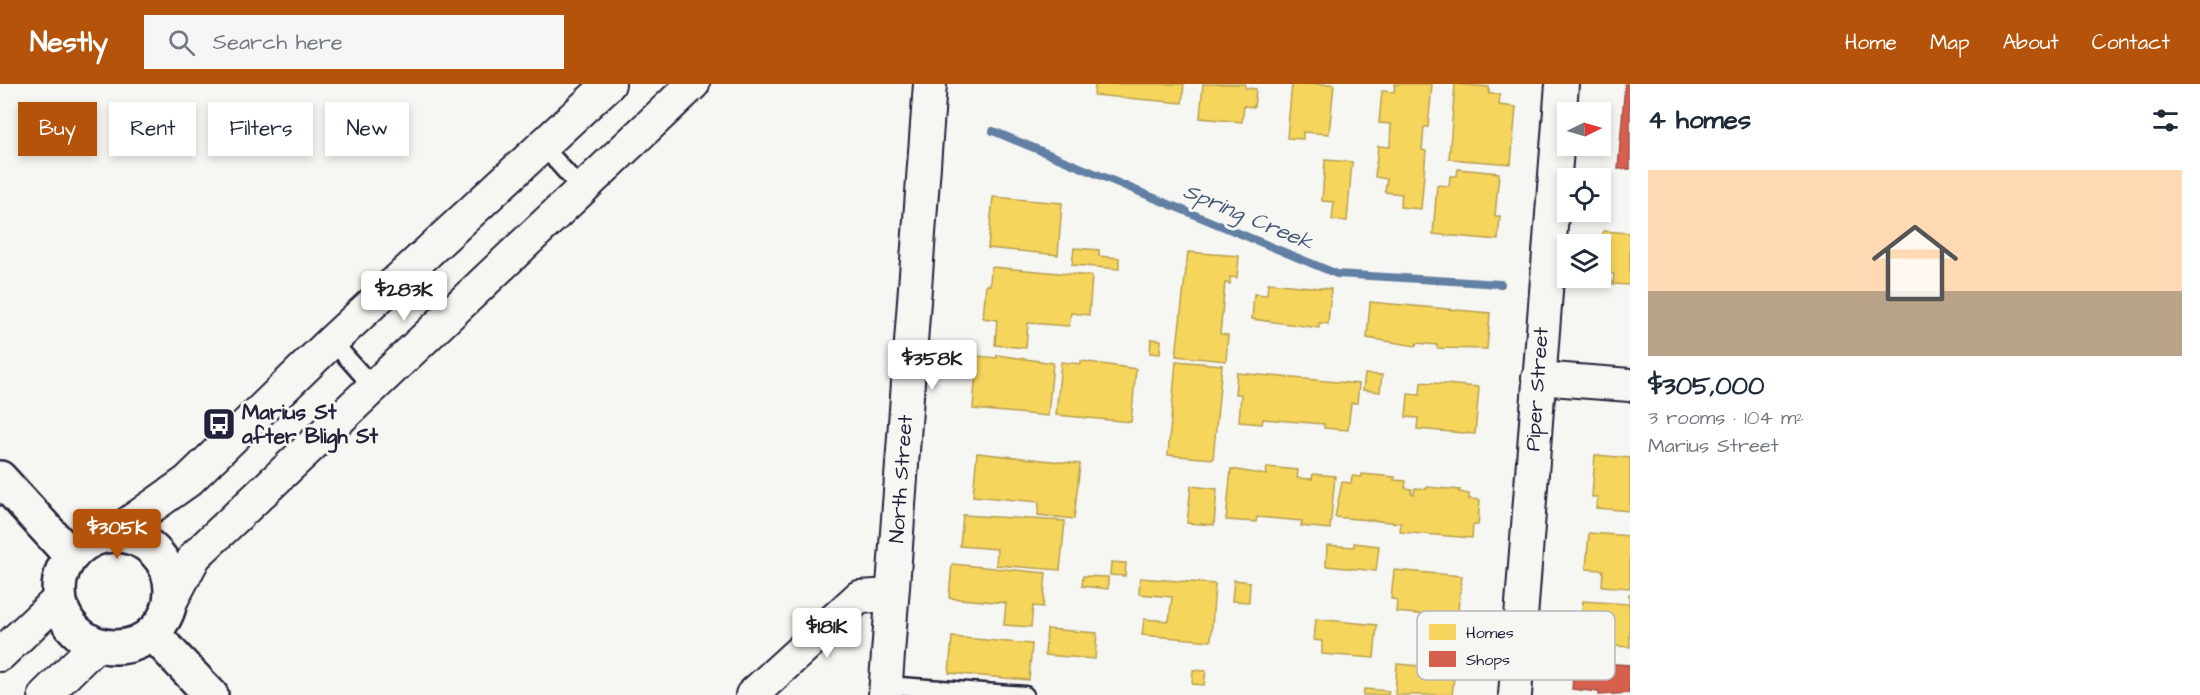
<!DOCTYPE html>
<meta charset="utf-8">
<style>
body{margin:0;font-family:"Architects Daughter",sans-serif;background:#f6f6f7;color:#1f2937;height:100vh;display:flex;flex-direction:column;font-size:22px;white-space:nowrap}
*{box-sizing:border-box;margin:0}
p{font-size:20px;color:#747a83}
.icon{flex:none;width:33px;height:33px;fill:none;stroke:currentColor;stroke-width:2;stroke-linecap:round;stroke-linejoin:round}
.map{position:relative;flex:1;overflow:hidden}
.details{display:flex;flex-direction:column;background:#fff;width:570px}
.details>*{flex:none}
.hud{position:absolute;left:18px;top:18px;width:570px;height:54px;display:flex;gap:12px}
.needle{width:39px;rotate:85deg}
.controls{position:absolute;left:1557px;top:18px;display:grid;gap:12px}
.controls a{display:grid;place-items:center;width:54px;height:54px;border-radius:0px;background:#fff;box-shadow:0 3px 9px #0003;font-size:30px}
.price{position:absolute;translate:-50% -51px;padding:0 14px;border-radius:6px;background:#fff;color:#222;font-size:20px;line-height:39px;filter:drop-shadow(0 2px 3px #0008)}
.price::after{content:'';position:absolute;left:50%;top:36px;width:18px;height:14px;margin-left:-9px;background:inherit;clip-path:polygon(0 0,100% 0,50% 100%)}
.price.on{background:#b45309;color:#fff}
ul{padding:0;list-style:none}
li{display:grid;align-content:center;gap:12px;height:318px;padding:0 18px}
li+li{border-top:2px solid #e0e1e3}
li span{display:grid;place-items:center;height:186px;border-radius:0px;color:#555}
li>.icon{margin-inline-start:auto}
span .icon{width:108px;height:108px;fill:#fffc;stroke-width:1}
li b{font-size:26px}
h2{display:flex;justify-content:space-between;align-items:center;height:72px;padding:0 18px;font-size:26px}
.chip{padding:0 21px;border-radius:0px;background:#fff;box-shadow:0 3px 9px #0003;font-size:21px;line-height:54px}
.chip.on{background:#b45309;color:#fff}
header{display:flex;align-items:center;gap:36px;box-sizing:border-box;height:84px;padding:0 30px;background:#b45309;color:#fff}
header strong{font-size:28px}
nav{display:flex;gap:33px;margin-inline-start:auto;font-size:21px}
.search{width:420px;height:54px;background:#f6f6f7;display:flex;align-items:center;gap:15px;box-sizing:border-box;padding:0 21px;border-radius:0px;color:#747a83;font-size:22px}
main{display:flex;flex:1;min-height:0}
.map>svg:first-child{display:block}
</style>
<header>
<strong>Nestly</strong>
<div class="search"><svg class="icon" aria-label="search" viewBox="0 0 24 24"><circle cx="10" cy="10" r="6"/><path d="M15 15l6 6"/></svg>Search here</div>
<nav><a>Home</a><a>Map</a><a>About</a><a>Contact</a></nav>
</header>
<main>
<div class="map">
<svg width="1630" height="611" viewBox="0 0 1630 611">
<rect width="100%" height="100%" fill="#f6f6f2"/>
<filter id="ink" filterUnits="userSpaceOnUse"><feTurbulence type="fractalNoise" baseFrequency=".0167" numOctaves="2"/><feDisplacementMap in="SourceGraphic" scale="12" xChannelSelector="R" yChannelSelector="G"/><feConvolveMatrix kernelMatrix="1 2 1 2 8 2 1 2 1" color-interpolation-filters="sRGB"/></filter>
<g filter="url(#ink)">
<!-- homes -->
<g fill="#f6d55c" stroke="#b69f52" stroke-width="1.5">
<polygon points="1095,0 1184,0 1182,19 1094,11"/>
<polygon points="1203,0 1245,0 1245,4 1256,5 1254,23 1244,22 1242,38 1200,34"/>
<polygon points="1292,0 1334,0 1329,50 1303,48 1303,55 1287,54"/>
<polygon points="1395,0 1432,0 1428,43 1424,43 1422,66 1426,67 1421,125 1400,123 1402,110 1385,108 1387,95 1375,93 1378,62 1390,63 1391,40 1379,39 1382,7 1394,8"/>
<polygon points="1455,0 1489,3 1489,10 1500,10 1499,21 1516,23 1511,80 1449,75"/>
<polygon points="1325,76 1352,78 1347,137 1332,136 1334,118 1322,117"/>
<polygon points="1458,85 1499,89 1495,132 1500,132 1498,156 1433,150 1437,101 1449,102 1450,92 1457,92"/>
<polygon points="993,113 1062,119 1058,171 988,164"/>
<polygon points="1603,147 1630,149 1630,201 1613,200 1614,190 1609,189 1610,177 1601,176"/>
<polygon points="1074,164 1099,166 1099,172 1119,174 1119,185 1072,181"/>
<polygon points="1188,168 1239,172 1237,194 1230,193 1230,200 1225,199 1220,250 1228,251 1226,277 1176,272"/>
<polygon points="991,183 1092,192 1089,231 1071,229 1069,242 1028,239 1026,264 995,261 997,236 983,234 986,201 990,201"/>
<polygon points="1268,199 1331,205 1328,240 1319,239 1319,244 1252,235 1254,210 1267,211"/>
<polygon points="1370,218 1490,229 1487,265 1437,264 1437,261 1417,259 1416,262 1367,254"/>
<polygon points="1151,255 1161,256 1160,270 1150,269"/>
<polygon points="997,271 1053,279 1048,332 973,325 977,272 997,274"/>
<polygon points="1081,277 1136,285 1131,338 1056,331 1061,278 1081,280"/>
<polygon points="1176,277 1222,281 1213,375 1168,371"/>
<polygon points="1237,289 1359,300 1357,319 1351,319 1348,346 1324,344 1324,340 1263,335 1262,340 1239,338 1241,310 1235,310"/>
<polygon points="1365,290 1382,291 1380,308 1363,306"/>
<polygon points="1421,298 1479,303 1475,350 1417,345 1418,334 1406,333 1408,310 1420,311"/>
<polygon points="977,369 1080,380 1074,435 1038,431 1039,418 973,412"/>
<polygon points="1595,371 1630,374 1630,427 1596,424 1598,413 1592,413"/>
<polygon points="1267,383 1298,386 1297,394 1312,395 1313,390 1335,392 1330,445 1301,442 1302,437 1257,433 1256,438 1226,436 1231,385 1266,391"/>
<polygon points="1362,390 1395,393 1394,396 1406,397 1405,404 1412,405 1411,409 1414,410 1415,404 1427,405 1427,403 1460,406 1459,408 1469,410 1469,415 1480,416 1478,441 1473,441 1472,454 1400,448 1401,439 1335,433 1342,398 1351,399 1352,392 1362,393"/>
<polygon points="1191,402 1217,405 1214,441 1187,439"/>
<polygon points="963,431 1065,437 1060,486 996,481 997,465 960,462"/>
<polygon points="1589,449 1630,452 1630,504 1602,502 1603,486 1586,485"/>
<polygon points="1354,459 1379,462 1376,487 1326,482 1327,461 1354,463"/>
<polygon points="1111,478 1126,479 1125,492 1110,491"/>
<polygon points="952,480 1046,489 1043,523 1033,522 1031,543 1004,541 1006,519 949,514"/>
<polygon points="1394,486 1462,492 1457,534 1396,528 1397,516 1391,515"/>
<polygon points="1083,492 1108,493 1108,505 1082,502"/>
<polygon points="1140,494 1215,500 1211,557 1142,551 1144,535 1169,537 1172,513 1139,510"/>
<polygon points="1234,496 1250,498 1249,518 1232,517"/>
<polygon points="1629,509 1630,563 1576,559 1577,537 1581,537 1583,517 1629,520"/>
<polygon points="1316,535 1377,541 1374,574 1322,570 1322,557 1314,556"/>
<polygon points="1047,545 1097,549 1095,575 1045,571"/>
<polygon points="952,553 1032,560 1029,596 949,589"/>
<polygon points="1397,580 1455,585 1452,611 1395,611"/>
<polygon points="1193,586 1206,587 1204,601 1192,600"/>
<polygon points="1364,605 1389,607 1388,611 1363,611"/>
</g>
<!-- shops -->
<g fill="#d6604d" stroke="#a04d48" stroke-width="1.5">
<polygon points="1625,0 1630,0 1630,85 1618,85"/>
<polygon points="1601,579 1630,581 1630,609 1599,611 1599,608 1572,605 1574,581 1601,583"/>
</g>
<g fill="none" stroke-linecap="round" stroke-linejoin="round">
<!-- stream -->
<polyline stroke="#6280a3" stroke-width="8" points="993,47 1337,190 1501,200"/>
<!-- lane casing -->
<g stroke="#22223b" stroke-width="21">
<g id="lane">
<polyline points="543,62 582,106"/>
<polyline points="332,257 372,302"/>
<polyline points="886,601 1025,611"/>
</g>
</g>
<!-- street casing -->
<g stroke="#22223b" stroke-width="36">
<g id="street">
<polyline points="1538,294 1630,301"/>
<polyline points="113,450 188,397 332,257 609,0"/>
<polyline points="171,517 195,472 693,0"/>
<polyline points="0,571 59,515"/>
<polyline points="45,611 97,560"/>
<polyline points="752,611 859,513 892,511"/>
<polyline points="885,611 930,0"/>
<polyline points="1515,611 1562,0"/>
</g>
</g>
<!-- secondary casing -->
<g stroke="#22223b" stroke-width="38">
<g id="secondary">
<polyline points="0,394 70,471"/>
<circle cx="115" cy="507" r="56"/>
<polyline points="152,549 211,611"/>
</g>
</g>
<!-- lane -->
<use href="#lane" stroke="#f6f6f2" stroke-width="16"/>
<!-- street -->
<use href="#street" stroke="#f6f6f2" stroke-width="32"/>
<!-- secondary -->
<use href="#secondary" stroke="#f6f6f2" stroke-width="33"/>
</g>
</g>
<!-- icons -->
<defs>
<g id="bus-square" transform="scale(1.725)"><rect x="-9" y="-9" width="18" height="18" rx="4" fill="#22223b" stroke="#f6f6f2"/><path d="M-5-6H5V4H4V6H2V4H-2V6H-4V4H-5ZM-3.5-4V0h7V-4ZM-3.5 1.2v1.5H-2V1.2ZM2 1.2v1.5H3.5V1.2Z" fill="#fff"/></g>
</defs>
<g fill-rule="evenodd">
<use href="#bus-square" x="219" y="340"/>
</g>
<g text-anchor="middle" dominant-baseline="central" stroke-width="6" stroke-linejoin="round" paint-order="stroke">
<!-- street labels -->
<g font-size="21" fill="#22223b" stroke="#f6f6f2">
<text transform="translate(1537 305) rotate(-86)">Piper Street</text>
<text transform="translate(901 395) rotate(-86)">North Street</text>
</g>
<!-- poi labels -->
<g font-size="21" font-weight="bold" fill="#22223b" stroke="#f6f6f2" text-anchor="start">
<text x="242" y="328">Marius St<tspan x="242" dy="24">after Bligh St</tspan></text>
</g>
<!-- water labels -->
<g font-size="22" font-style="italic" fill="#475978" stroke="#f6f6f2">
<text transform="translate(1248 133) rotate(23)">Spring Creek</text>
</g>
</g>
<!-- legend -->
<rect x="1417" y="527" width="198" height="69" rx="9" fill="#f6f6f2" stroke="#b6b6bb" stroke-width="1.5"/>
<rect x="1429" y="540" width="27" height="16" fill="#f6d55c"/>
<rect x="1429" y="567" width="27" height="16" fill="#d6604d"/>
<g font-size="16" fill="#22223b">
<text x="1466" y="554">Homes</text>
<text x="1466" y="581">Shops</text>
</g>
</svg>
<div class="controls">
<a><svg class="needle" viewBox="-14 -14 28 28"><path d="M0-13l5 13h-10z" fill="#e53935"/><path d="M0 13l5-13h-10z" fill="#747a83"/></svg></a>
<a><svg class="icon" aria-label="locate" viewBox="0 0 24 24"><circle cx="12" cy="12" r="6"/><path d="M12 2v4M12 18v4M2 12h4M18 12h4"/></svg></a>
<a><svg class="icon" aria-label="layers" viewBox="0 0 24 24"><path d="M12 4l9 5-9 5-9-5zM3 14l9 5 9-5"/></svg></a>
</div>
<b class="price" style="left:404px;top:238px">$283K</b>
<b class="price" style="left:932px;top:307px">$358K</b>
<b class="price on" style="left:117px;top:476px">$305K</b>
<b class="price" style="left:827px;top:575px">$181K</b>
<div class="hud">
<a class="chip on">Buy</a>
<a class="chip">Rent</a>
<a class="chip">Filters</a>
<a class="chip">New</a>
</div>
</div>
<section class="details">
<h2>4 homes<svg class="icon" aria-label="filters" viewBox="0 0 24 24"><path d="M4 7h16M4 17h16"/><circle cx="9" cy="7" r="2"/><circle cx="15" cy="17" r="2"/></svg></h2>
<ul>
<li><span style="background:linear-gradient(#ffd9b3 65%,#b9a48a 0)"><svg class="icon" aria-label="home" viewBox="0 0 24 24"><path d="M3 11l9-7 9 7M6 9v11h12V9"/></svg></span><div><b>$305,000</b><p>3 rooms · 104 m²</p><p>Marius Street</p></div></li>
</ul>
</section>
</main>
